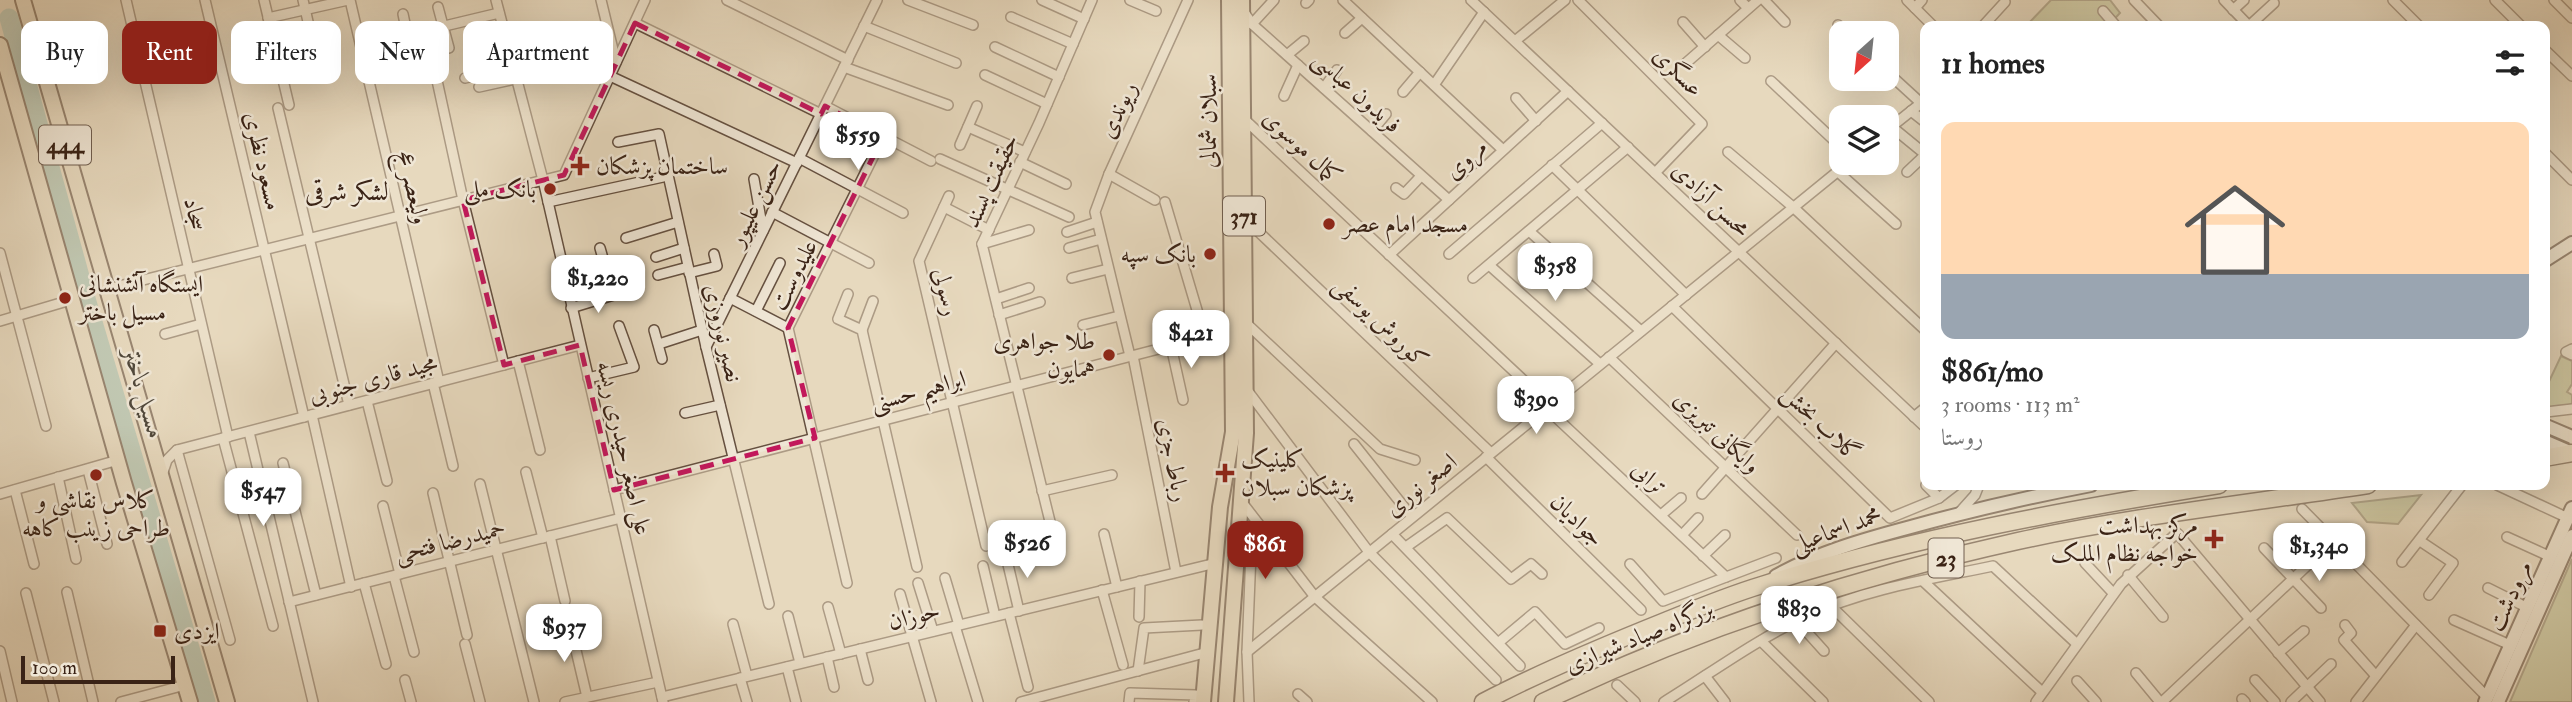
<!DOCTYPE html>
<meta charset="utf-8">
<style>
body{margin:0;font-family:"IM FELL Double Pica",Amiri,serif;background:#f6f6f6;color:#222;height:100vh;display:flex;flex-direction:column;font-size:26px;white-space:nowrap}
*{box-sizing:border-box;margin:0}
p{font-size:23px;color:#767676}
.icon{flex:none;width:38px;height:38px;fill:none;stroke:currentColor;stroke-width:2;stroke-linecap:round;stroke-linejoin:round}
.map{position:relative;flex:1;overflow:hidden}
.sheet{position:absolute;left:1920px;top:21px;width:630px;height:469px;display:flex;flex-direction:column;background:#fff;border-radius:14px;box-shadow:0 7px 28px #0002}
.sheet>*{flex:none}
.banner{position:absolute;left:21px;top:21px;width:665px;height:63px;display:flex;gap:14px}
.needle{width:46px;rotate:207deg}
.fabs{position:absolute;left:1829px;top:21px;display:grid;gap:14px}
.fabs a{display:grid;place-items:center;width:70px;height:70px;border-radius:14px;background:#fff;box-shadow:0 7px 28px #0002;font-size:35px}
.scale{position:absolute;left:21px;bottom:18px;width:154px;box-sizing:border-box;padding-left:7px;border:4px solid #3a2316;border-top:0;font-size:19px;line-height:24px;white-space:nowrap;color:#3a2316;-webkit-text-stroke:5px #efe6d5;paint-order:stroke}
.price{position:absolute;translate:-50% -60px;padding:0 16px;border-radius:14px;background:#fff;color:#222;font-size:23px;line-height:46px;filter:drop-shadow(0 2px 4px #0008)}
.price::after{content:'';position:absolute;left:50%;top:42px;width:21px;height:16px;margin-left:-10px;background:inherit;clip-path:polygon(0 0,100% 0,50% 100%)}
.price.on{background:#8f2418;color:#fff}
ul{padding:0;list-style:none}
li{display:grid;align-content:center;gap:14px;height:371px;padding:0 21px}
li span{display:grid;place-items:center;height:217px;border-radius:14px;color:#555}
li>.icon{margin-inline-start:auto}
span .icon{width:126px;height:126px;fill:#fffc;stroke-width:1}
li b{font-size:30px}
h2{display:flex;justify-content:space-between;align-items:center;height:84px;padding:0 21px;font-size:30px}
.pill{padding:0 24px;border-radius:14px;background:#fff;box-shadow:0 7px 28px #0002;font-size:24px;line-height:63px}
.pill.on{background:#8f2418;color:#fff}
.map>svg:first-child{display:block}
</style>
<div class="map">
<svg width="2572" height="702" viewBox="0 0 2572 702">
<rect width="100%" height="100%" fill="#e7d9be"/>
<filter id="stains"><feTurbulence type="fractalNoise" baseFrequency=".00286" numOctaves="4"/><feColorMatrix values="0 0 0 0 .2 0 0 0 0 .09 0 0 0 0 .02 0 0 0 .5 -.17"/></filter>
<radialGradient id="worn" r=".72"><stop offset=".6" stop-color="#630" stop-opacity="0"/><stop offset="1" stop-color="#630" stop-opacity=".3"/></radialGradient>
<!-- green -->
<g fill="#b8be8f" stroke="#797052" stroke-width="2">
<polygon points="2051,0 2110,0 2120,13 2108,26 2026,26"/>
<polygon points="2561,356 2572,361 2572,384 2567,392 2572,395 2572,405 2545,410 2545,390"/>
<polygon points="2421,495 2398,524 2367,522 2352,503"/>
<polygon points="2572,559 2572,702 2510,702"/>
</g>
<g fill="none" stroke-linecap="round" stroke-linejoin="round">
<!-- river -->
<polyline stroke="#97baad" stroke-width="19" points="9,18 87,302 206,702"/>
<!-- street casing -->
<g stroke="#655040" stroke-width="12">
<g id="street">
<polyline points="126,0 228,437"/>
<polyline points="205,0 304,417"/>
<polyline points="264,0 289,105"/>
<polyline points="303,0 321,78"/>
<polyline points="350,0 439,382"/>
<polyline points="496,0 543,180 663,702"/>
<polyline points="601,0 616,62"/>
<polyline points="727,0 848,60"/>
<polyline points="908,0 973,25"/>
<polyline points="1042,0 1084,19"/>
<polyline points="1130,0 1156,11"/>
<polyline points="1343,0 1503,150"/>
<polyline points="1471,0 1925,427"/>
<polyline points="1578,0 1702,124 1655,173"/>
<polyline points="1740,0 1748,8"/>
<polyline points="1764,0 1785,22"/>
<polyline points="1907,0 1933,26"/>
<polyline points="2134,0 2159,26"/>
<polyline points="2224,0 2249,26"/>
<polyline points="2393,0 2419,26"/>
<polyline points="2495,0 2521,26"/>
<polyline points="2554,0 2572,18"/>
<polyline points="1306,3 1309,0"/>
<polyline points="438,7 449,48"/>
<polyline points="1915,8 1922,0"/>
<polyline points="1242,9 1252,24 1449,200"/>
<polyline points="2233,10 2244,0"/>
<polyline points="2103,11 2116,26"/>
<polyline points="403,14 412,57"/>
<polyline points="1011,17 1073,44"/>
<polyline points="268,18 348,0"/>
<polyline points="1683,22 1705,47"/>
<polyline points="635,23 821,114"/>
<polyline points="1252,24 1274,0"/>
<polyline points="1838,25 1847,33"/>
<polyline points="864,26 956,63"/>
<polyline points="1983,26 2005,2"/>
<polyline points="2249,26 2274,3"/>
<polyline points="1345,33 1362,18"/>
<polyline points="407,35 499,13"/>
<polyline points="1718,35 1745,58"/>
<polyline points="1515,41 1565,0"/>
<polyline points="995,47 1059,77"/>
<polyline points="2544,49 2572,76"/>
<polyline points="1287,55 1304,41"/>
<polyline points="433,62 463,200 504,365"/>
<polyline points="1686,63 1758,0"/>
<polyline points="844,67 948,105"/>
<polyline points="1886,71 1921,103"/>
<polyline points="985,75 1047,104"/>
<polyline points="610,76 797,163"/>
<polyline points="465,78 512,67"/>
<polyline points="1771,81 1841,147"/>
<polyline points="1434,85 1484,12"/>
<polyline points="479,87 515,79"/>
<polyline points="1324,88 1337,70"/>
<polyline points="1403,92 1420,72"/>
<polyline points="1284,96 1298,65"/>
<polyline points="1516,98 1536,121"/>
<polyline points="825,106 931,161"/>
<polyline points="278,108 349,405"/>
<polyline points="1911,111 1925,122"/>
<polyline points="1243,118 1550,405"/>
<polyline points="968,127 1025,152"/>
<polyline points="1892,127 1925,154"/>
<polyline points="1372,131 1386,114"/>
<polyline points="1886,131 1925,100"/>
<polyline points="618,142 659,134 706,347 769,604"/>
<polyline points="960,145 977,106"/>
<polyline points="1728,152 1793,207 1925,330"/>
<polyline points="2544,152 2572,180"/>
<polyline points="799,158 903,213"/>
<polyline points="940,159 1069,217"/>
<polyline points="1020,162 1066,184"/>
<polyline points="1552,165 1686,295"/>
<polyline points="1837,171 1896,224"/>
<polyline points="1907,172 1925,155"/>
<polyline points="1109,174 1155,200"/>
<polyline points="754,179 763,231"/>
<polyline points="1396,188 1404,194 1421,176"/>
<polyline points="949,196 919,261 986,546"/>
<polyline points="548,202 663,177"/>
<polyline points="1165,202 1205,337"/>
<polyline points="944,207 989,230"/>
<polyline points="772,212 869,263"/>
<polyline points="1244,218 1491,453"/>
<polyline points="1529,231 1641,331"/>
<polyline points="1067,232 1097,222"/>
<polyline points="626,238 678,222"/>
<polyline points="982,244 1029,230"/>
<polyline points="600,248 608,276"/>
<polyline points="1069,248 1101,239"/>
<polyline points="0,253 46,426"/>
<polyline points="1449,254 1602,123"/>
<polyline points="1389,255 1568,91"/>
<polyline points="656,257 684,248"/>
<polyline points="1489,265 1600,364"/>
<polyline points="689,273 717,266 714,254"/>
<polyline points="564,274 604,262"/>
<polyline points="658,275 688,267"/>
<polyline points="1072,278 1108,269"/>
<polyline points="1473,278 1628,147"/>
<polyline points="107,289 564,175 645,0"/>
<polyline points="848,294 838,319 862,330 917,567"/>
<polyline points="730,298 788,328"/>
<polyline points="996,299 1029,288"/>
<polyline points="1672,306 1890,518 1939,498 1956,485"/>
<polyline points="571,308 617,294"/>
<polyline points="756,311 780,263"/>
<polyline points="999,315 1040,302"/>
<polyline points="0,321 74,299"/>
<polyline points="1245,322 1380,449 1415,460"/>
<polyline points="1083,325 1119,316"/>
<polyline points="654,330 662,359"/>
<polyline points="862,330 873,301"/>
<polyline points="165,334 201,324"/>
<polyline points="659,344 702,330"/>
<polyline points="1171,346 1183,400"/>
<polyline points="706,347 877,0"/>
<polyline points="2572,349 2566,352 2572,355"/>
<polyline points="1130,356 1095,212 1109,174 1188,0"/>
<polyline points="1133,356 1176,572"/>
<polyline points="1609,357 1797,535"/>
<polyline points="518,361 540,450"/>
<polyline points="588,378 634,367 619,326"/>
<polyline points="433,383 453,466"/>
<polyline points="1247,390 1369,552 1496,680"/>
<polyline points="367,401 387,481"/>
<polyline points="1546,408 1726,577"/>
<polyline points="2546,412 2572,409"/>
<polyline points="685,413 720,405"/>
<polyline points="312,415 351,587"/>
<polyline points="1914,417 1925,408"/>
<polyline points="249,432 313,702"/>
<polyline points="223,438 273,626"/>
<polyline points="1354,444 1412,517"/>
<polyline points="177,450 230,640"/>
<polyline points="1486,457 1641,610"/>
<polyline points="283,463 316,595"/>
<polyline points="88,470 107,544"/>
<polyline points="526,472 543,538"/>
<polyline points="162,475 167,460 177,450 580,345"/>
<polyline points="58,477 76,559"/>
<polyline points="480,484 534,702"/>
<polyline points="1926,485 1939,498"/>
<polyline points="2497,485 2568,518"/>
<polyline points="15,490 34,564"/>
<polyline points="614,490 1232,330"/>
<polyline points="1042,491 1112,475"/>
<polyline points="433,493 467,635"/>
<polyline points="0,494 118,460"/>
<polyline points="1702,494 1836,343"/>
<polyline points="264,496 290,488"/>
<polyline points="1241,501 1315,597 1432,702"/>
<polyline points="383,506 400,574"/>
<polyline points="2302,509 2487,697"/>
<polyline points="1958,514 1975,495 1979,485"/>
<polyline points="1661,515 1681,498"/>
<polyline points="1242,523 1251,553 1247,652 1249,702"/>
<polyline points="1104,534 1117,587"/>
<polyline points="1392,534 1520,666"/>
<polyline points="1682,535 1698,518"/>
<polyline points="550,536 565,601"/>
<polyline points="2507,537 2551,557"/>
<polyline points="2420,541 2453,563 2429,595"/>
<polyline points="1056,546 982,244 1039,123 1092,0"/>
<polyline points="1406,547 1447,518 1511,579 1531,564 1542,574"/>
<polyline points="2264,548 2321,608"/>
<polyline points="1006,556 1019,611"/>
<polyline points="1703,556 1725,535"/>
<polyline points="2402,562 2462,485"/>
<polyline points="2085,563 2113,593"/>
<polyline points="1630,564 1663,601 1776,558"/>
<polyline points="983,566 995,616"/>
<polyline points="2128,575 2163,617"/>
<polyline points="394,576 414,652"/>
<polyline points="945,578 959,625"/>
<polyline points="1923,581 2042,692"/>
<polyline points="364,583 386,664"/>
<polyline points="847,583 788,328 883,137"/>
<polyline points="918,583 933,631"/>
<polyline points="2488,588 2528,608"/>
<polyline points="1102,590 1123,665"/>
<polyline points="67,592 93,702"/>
<polyline points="26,593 54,702"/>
<polyline points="900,594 931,702"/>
<polyline points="289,602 621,518"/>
<polyline points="1831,606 1929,702"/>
<polyline points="828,607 841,654"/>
<polyline points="1009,613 1028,687"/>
<polyline points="788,616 800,663"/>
<polyline points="1139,617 1140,581"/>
<polyline points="2454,620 2510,645"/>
<polyline points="1797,621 1824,651"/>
<polyline points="733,624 747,676"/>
<polyline points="570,625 587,697"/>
<polyline points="2345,625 2351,633 2344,640 2376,676"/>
<polyline points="955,626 978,702"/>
<polyline points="1761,641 1823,702"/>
<polyline points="1498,643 1535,612 1565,644 1599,628"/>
<polyline points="465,644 480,702"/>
<polyline points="860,649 868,680"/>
<polyline points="0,651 12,702"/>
<polyline points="1247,652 1848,163"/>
<polyline points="2278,653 2304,631"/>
<polyline points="827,657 834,687"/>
<polyline points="787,667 796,702"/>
<polyline points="1138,671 1144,628 1202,625"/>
<polyline points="2136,673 2160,702"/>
<polyline points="1705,676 1725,702"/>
<polyline points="740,678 747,702"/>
<polyline points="405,680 411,702"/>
<polyline points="2255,680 2275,702"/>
<polyline points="2077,681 2096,702"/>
<polyline points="1617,685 1635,702"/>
<polyline points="1298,694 1307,702"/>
<polyline points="662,697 1216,563"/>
<polyline points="2242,699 2245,702"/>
<polyline points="121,702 185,685"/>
<polyline points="565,702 658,682"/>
<polyline points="1021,702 1208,652"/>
<polyline points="1129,702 1130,693 1196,695 1194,702"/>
<path d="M 1664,702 C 1711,673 1757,639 1807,616 C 1865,589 1931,579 1993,566 L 2077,644"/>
<polyline points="2036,702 2121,584 2177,533 2320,702"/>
<polyline points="2162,702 2327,547"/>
<polyline points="2291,702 2331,664"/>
<polyline points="2356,702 2416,625"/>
</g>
</g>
<!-- secondary casing -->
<g stroke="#3a2316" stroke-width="16">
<g id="secondary">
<polyline points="2544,261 2572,243"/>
<polyline points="2544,441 2572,453"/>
<path d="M 1776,576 C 1817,553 1862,540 1907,528 C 1968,511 2029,497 2091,485"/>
<polyline points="2485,702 2572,508"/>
<polyline points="2498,702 2572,536"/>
</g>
</g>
<!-- primary casing -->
<g stroke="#3a2316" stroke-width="18">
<g id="primary">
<polyline points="23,0 227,702"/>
<polyline points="0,45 124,483 190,702"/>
<polyline points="1203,702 1220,507 1233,432 1229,0"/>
<polyline points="1226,702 1246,433 1242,0"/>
</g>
</g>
<!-- highway casing -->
<g stroke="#3a2316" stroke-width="19">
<g id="highway">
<polyline points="2544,458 2572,453"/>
<path d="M 1483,702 C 1535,675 1589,652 1643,630 C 1683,614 1722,597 1762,585 C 1911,538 2065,510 2219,485"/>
<path d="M 1543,702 C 1694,630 1855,577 2018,541 C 2133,516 2252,503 2368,485"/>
</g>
</g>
<!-- street -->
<use href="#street" stroke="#efe6d5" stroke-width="9"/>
<!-- secondary -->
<use href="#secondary" stroke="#efe6d5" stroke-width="12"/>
<!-- primary -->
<use href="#primary" stroke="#e7d9be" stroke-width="14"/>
<!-- highway -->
<use href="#highway" stroke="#e7d9be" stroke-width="16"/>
<!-- secondary-bridge casing -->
<g stroke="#3a2316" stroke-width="16" stroke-linecap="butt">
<polyline id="secondary-bridge" points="2544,425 2572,437"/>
</g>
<!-- secondary-bridge -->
<use href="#secondary-bridge" stroke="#efe6d5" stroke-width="12"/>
</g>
<!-- marked area -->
<path d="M0 0H2572V702H0ZM 635,23 L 821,114 L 825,106 L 883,137 L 788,328 L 815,438 L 614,490 L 580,345 L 504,365 L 463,200 L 564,175 Z" fill="#e7d9be" fill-opacity=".55" fill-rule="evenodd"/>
<path fill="none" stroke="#c2185b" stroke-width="5" stroke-dasharray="14 9" stroke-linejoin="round" d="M 635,23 L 821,114 L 825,106 L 883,137 L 788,328 L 815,438 L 614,490 L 580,345 L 504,365 L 463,200 L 564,175 Z"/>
<!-- markers -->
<g fill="#8f2418" stroke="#efe6d5" stroke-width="2.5">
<path d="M576.5 155.5h7v7h7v7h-7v7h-7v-7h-7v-7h7z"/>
<circle cx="550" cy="189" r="7"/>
<circle cx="1329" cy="224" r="7"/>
<circle cx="1210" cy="254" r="7"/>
<circle cx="65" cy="298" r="7"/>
<circle cx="1109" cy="355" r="7"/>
<path d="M1221.5 462.5h7v7h7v7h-7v7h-7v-7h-7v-7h7z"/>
<circle cx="96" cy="475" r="7"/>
<path d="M2210.5 528.5h7v7h7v7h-7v7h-7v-7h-7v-7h7z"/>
<rect x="153" y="624" width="14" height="14" rx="3.5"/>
</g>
<g text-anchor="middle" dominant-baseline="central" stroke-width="5" stroke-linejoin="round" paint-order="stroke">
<!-- shield labels -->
<g fill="#efe6d5" stroke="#705e4f" stroke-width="2">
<rect x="39" y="125.5" width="52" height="39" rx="5"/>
<rect x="1223" y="196.5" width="42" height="39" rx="5"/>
<rect x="1928.5" y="538.5" width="35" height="39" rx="5"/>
</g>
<g font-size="23" font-weight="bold" fill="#3a2316">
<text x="65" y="145">444</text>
<text x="1244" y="216">371</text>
<text x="1946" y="558">23</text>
</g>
<!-- street labels -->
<g font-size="24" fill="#3a2316" stroke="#efe6d5">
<text transform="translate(1678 72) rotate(45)">عسگری</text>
<text transform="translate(1357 92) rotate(42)">فریدون عباسی</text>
<text transform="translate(1118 110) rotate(-65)">ریوندی</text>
<text transform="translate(1208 121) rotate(-90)">سبلان شمالی</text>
<text transform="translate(1302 147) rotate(43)">کمال موسوی</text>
<text transform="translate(1466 159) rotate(-42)">مروی</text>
<text transform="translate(263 161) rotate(77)">مسعود نظری</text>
<text transform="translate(991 181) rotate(-65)">حقیقت پسند</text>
<text transform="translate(413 187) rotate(77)">ولیعصر عج</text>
<text transform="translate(1711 199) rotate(43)">محسن آزادی</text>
<text transform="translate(755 203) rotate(-64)">حسن علیپور</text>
<text transform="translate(195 214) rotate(77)">سجاد</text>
<text transform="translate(794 275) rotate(-63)">علیدوست</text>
<text transform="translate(946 292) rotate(77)">رسولی</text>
<text transform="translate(1381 322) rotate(44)">کوروش یوسفی</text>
<text transform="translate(723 333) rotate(77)">نصیر نوروزی</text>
<text transform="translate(373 379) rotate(-15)">مجید قاری جنوبی</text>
<text transform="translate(918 391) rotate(-15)">ابراهیم حسنی</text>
<text transform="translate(1821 423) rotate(44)">گلاب بخش</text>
<text transform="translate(1717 432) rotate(43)">وایگانی تبریزی</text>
<text transform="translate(624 448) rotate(77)">علی اصغر حیدری ریسه</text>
<text transform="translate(1173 460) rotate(79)">رباط جزی</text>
<text transform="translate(1649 478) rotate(43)">ترابی</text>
<text transform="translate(1421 485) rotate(-39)">اصغر نوری</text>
<text transform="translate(1577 520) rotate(44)">جوادیان</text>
<text transform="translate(1836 530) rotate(-20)">محمد اسماعیلی</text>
<text transform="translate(450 541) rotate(-14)">حمیدرضا فتحی</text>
<text transform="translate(2510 596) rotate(-65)">مرودشت</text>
<text transform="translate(914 616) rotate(-14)">حوزان</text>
<text transform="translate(1639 637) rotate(-22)">بزرگراه صیاد شیرازی</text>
</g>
<!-- poi labels -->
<g font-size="24" fill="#3a2316" stroke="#efe6d5" text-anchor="start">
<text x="596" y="166">ساختمان پزشکان</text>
<text x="536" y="189" text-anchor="end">بانک ملی</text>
<text x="1343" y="224">مسجد امام عصر</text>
<text x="1196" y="254" text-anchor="end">بانک سپه</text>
<text x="79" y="284">ایستگاه آتشنشانی<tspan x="79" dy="28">مسیل باختر</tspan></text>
<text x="1095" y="341" text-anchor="end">طلا جواهری<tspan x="1095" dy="28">همایون</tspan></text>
<text x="1241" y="459">کلینیک<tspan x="1241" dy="28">پزشکان سبلان</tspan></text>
<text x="96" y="500" text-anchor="middle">کلاس نقاشی و<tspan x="96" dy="28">طراحی زینب کاهه</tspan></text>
<text x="2198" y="525" text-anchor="end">مرکز بهداشت<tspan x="2198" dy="28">خواجه نظام الملک</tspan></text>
<text x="174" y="631">ایزدی</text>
</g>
<!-- neighbourhood labels -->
<g font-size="26" fill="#3a2316" stroke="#efe6d5">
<text x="347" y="192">لشکر شرقی</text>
</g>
<!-- water labels -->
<g font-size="26" font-style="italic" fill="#51493c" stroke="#efe6d5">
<text transform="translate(144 393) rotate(74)">مسیل باختر</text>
</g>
</g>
<rect width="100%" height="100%" filter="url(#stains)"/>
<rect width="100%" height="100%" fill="url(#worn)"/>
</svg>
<div class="fabs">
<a><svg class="needle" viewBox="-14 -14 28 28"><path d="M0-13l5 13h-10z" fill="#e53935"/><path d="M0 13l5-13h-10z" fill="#767676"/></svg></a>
<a><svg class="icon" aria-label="layers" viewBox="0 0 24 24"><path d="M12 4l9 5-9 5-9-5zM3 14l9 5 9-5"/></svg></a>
</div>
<div class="scale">100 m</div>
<b class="price" style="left:858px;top:172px">$559</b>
<b class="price" style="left:1555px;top:303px">$358</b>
<b class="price" style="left:598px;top:315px">$1,220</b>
<b class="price" style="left:1191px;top:370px">$421</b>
<b class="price" style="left:1536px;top:436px">$390</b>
<b class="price" style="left:263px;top:528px">$547</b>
<b class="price" style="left:1027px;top:580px">$526</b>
<b class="price on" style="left:1265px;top:581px">$861</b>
<b class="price" style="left:2319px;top:583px">$1,340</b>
<b class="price" style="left:1799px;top:646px">$830</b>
<b class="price" style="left:564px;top:664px">$937</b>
<div class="banner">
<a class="pill">Buy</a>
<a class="pill on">Rent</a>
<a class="pill">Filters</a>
<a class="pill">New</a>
<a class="pill">Apartment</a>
</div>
<section class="sheet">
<h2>11 homes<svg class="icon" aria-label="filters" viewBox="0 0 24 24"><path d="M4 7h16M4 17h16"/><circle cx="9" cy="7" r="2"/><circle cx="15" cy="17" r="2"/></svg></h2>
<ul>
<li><span style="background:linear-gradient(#ffd9b3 70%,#9aa5b1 0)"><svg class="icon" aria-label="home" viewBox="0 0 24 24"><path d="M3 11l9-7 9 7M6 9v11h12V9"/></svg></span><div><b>$861/mo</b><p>3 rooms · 113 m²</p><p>روستا</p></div></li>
</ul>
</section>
</div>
